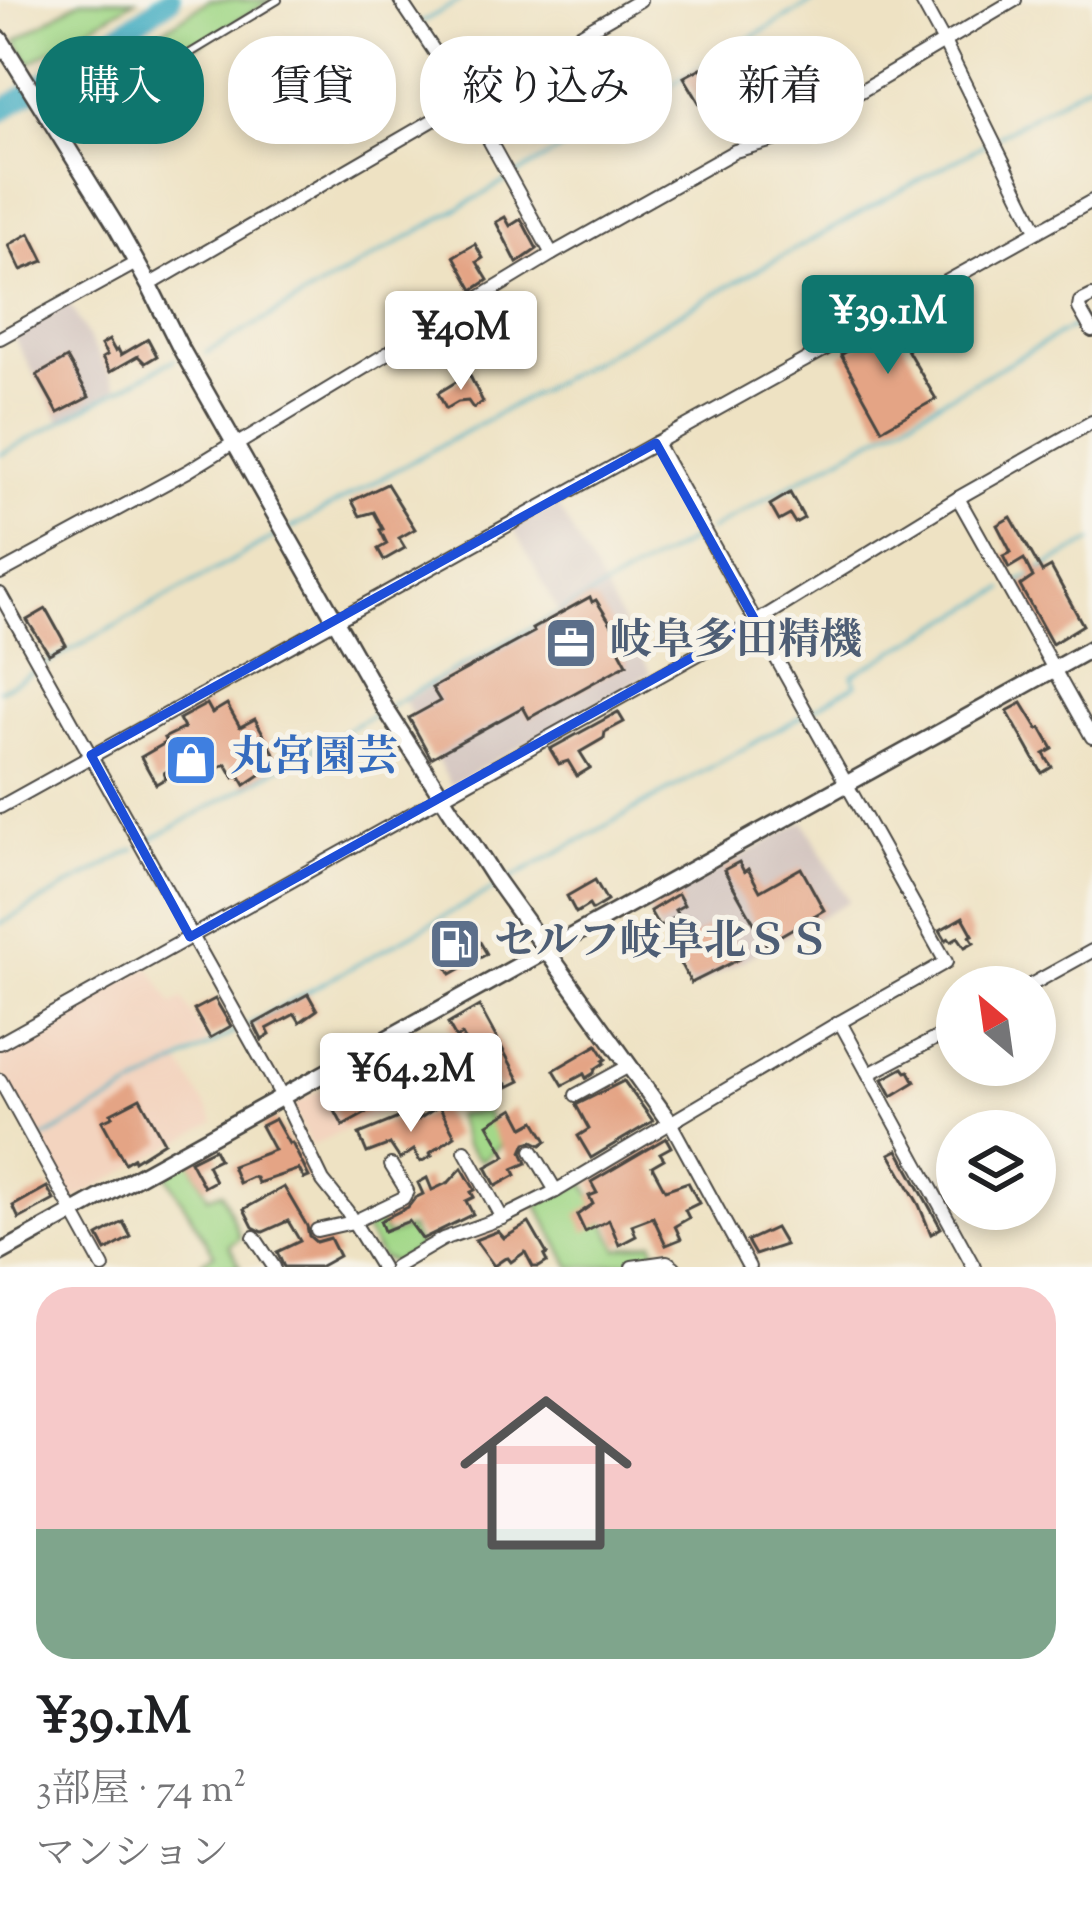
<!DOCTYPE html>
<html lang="ja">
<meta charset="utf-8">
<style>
body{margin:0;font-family:"Sorts Mill Goudy","Noto Serif JP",serif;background:#f6f6f6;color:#202124;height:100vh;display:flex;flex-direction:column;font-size:45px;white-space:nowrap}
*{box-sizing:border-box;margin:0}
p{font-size:39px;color:#757577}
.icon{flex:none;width:66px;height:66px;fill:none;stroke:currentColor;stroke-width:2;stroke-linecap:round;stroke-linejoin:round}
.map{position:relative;height:1267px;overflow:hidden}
.drawer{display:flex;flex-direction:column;background:#fff;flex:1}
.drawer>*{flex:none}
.hud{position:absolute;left:36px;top:36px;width:1020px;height:108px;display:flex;gap:24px}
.needle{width:78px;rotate:331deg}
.controls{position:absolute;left:936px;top:966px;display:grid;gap:24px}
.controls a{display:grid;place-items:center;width:120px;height:120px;border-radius:50%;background:#fff;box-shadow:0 6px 18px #0003;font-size:60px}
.price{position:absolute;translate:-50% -102px;padding:0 27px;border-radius:12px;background:#fff;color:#222;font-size:39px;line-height:78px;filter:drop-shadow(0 3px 6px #0008)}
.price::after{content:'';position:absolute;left:50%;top:72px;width:36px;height:27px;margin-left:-18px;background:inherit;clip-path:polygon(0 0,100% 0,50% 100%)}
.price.active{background:#0f766e;color:#fff}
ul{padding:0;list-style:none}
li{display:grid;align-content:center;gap:24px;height:636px;padding:0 36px}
li span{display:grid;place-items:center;height:372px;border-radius:36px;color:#555}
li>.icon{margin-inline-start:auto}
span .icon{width:216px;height:216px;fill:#fffc;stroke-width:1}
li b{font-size:51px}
.tag{padding:0 42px;border-radius:48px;background:#fff;box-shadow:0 6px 18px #0003;font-size:42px;line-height:108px}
.tag.active{background:#0f766e;color:#fff}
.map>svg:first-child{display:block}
</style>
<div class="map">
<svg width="1092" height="1267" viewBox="0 0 1092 1267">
<rect width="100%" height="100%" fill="#f7f3e8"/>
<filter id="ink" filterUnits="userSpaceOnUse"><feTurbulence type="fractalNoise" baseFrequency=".00833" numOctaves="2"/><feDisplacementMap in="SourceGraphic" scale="24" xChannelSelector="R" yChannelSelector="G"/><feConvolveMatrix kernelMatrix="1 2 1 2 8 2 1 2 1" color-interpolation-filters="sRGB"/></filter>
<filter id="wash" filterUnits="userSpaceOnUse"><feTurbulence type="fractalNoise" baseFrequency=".004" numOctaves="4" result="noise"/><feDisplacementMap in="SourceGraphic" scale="48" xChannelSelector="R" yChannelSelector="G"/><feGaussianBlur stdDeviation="2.7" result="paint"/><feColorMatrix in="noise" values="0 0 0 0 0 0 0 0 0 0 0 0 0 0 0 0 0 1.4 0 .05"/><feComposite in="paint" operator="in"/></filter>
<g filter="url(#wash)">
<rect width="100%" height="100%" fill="#eee2c3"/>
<!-- built -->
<g fill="#f3d4bf">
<polygon points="149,966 172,1004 183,999 208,1043 179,1060 215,1122 72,1201 0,1072 0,1049"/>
<polygon points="365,1066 389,1109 311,1146 294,1111 294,1104"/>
</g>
<!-- industrial -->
<g fill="#cfc0bb">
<polygon points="69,303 117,388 60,420 12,335"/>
<polygon points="557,504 651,673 451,785 404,701 560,614 513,528"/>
<polygon points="804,821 849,901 692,989 647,911"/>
</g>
<!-- green -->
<g fill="#a3d889" stroke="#67825a" stroke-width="3">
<polygon points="81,0 135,0 30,63 16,40"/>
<polygon points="209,0 272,0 67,124 54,102"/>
<polygon points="486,1111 501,1145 481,1161 465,1145 456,1115"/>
<polygon points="190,1159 208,1197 222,1192 240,1238 229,1245 240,1267 205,1267 202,1262 214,1254 166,1174"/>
<polygon points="584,1182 618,1249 653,1242 657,1256 598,1267 571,1267 537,1205"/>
<polygon points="376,1215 387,1236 410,1228 420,1248 394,1262 382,1258 361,1223"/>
</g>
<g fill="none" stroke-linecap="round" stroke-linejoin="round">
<!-- stream -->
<g stroke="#44aec3" stroke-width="3">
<polyline points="422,22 461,0"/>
<polyline points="998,136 1092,81"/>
<polyline points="515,176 816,0"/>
<polyline points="206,353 506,181"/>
<polyline points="0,455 175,359"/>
<polyline points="290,529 990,141"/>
<polyline points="710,530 1083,321"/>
<polyline points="1039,570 1092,541"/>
<polyline points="1013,585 1031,575"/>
<polyline points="43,666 281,533"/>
<polyline points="0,690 35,671"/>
<polyline points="389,706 701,535"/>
<polyline points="812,710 856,684 852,675 1004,589"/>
<polyline points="143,844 381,711"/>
<polyline points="503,883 804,715"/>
<polyline points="0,924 135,849"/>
<polyline points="246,1026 495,888"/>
<polyline points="40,1140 238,1030"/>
</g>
<!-- river -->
<polyline stroke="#44aec3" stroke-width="21" points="0,112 170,0"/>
</g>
<g id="blocks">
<!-- building -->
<g fill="#e4a485">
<polygon points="586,51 597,68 574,82 579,90 572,94 574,99 566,104 562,97 555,101 545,85 581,64 577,57"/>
<polygon points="701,68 717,94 700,104 684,77"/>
<polygon points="786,103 792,113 757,133 744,111 755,104 760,113 773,106 777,109"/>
<polygon points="505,217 510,226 521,219 537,249 517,263 496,222"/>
<polygon points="30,233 44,261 21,270 9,245"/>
<polygon points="475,244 483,258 477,262 488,280 473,290 454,256"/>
<polygon points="892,324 936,399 882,429 841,355"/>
<polygon points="148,339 157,356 145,363 138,356 110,372 102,358 107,355 101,345 109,340 115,351 118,349 121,355"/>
<polygon points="67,358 89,397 58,413 37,375"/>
<polygon points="469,374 483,402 473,408 468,401 458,402 446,409 438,393"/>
<polygon points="387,484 415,529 399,538 405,548 384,560 378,549 387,544 380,530 383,529 374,512 360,516 352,501"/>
<polygon points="790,493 804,518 795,523 790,515 779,521 770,505"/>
<polygon points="1011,517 1042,572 1051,567 1083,625 1052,644 1020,586 1033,577 1024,559 1009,568 1003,556 1011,552 997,525"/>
<polygon points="590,597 592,602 596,600 613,627 619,638 614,640 627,664 529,718 523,707 431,758 409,718 440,701 432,688 534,632 532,629"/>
<polygon points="46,609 66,645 49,654 27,620"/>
<polygon points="1022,703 1038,729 1041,728 1053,749 1044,754 1052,767 1042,773 1007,711"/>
<polygon points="207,704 212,713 227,704 240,727 255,719 279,762 245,785 239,775 234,778 226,764 211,771 200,749 168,765 170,769 164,773 166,778 156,784 141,757 167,742 164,738 184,728 179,719"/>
<polygon points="618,712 624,722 605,732 604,738 580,752 590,768 577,776 568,761 559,764 550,749"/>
<polygon points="739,862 744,872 748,869 760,891 801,868 824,910 766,944 724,870"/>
<polygon points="595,880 607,901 592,910 589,905 576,913 567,896"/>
<polygon points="678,894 684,905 675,910 678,915 659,927 650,911"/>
<polygon points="963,917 973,935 970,936 974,942 965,947 958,937 951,941 949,938 946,940 940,930"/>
<polygon points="720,921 741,958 691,983 669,943 690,935 691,938"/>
<polygon points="462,937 468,949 480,942 487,954 451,974 444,962 459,953 453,942"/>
<polygon points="308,994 317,1010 300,1022 295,1014 267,1029 270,1035 262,1040 254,1024"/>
<polygon points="215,999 231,1026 210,1038 194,1010"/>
<polygon points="479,1006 520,1081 508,1087 507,1084 499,1088 488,1068 474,1075 464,1055 471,1051 462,1035 456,1038 448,1024"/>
<polygon points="432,1043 454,1085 443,1090 439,1081 429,1086 423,1074 408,1082 401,1069 416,1061 413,1053"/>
<polygon points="597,1045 606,1059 603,1061 604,1063 595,1069 594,1073 586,1078 584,1074 563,1085 554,1070"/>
<polygon points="903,1068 906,1072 909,1071 915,1082 892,1096 883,1079"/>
<polygon points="624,1081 653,1121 591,1158 578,1136 589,1129 576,1105"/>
<polygon points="358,1095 368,1112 343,1126 334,1109"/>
<polygon points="140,1098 164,1142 134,1161 133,1158 125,1163 102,1121 113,1116 111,1113"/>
<polygon points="439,1106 455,1136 430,1153 432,1156 420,1162 414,1150 400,1159 390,1144 367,1153 359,1134 396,1119 408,1109 416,1121"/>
<polygon points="514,1108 524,1127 535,1121 547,1141 541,1145 533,1141 526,1143 522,1152 527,1163 513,1169 516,1175 496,1186 486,1167 506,1156 488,1124"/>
<polygon points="275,1119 289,1144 292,1143 309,1177 304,1179 299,1169 258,1183 256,1178 252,1177 239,1183 232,1166 274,1150 261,1126"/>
<polygon points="666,1138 671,1147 660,1153 664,1159 652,1166 665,1190 688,1182 699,1203 685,1210 689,1218 675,1226 681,1239 666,1245 653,1217 632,1225 636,1236 619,1245 609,1220 585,1232 577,1215 593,1204 589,1196 597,1193 591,1182"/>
<polygon points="214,1149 219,1159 207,1165 215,1181 204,1187 190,1161"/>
<polygon points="898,1150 941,1228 931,1234 919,1205 890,1154"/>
<polygon points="462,1168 475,1190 471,1192 474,1197 466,1201 473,1214 422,1239 409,1221 384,1231 380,1221 408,1207 415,1198 423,1194 418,1183 427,1178 432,1190 449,1182"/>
<polygon points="47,1187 54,1200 19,1219 13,1206"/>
<polygon points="284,1187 307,1226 309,1236 316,1242 330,1238 339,1256 319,1267 284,1267 277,1252 300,1241 288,1221 263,1232 253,1227 244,1209"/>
<polygon points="123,1222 131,1237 106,1251 98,1236"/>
<polygon points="529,1223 547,1254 544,1256 547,1262 539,1267 533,1267 525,1252 511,1262 508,1258 504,1259 494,1266 475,1240 498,1231 504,1238"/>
<polygon points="775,1228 785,1245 755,1255 747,1241"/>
</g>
</g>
</g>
<g filter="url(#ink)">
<use href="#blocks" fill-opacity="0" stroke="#484642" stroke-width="3"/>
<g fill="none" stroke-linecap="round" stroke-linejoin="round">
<!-- service casing -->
<g stroke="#484642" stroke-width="10">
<polyline id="service" points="64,137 101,107 278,0"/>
</g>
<!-- minor casing -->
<g stroke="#484642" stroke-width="16">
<g id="minor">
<polyline points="400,0 467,100 552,254"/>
<polyline points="921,0 944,42 1037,230"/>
<polyline points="149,285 640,0"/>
<polyline points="1092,296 1080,302 1079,308 1092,331"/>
<polyline points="0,338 136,263"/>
<polyline points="236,445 552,254 735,151 783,137 1015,0"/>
<polyline points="958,498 1092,737"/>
<polyline points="0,573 188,471 235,442"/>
<polyline points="0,594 283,1098 323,1181 347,1211 381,1267"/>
<polyline points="0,807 1092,201"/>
<polyline points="1027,987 1092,951"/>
<polyline points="840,1022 974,1267"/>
<polyline points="0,1043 756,622 958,498 1092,422"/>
<polyline points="869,1074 957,1027"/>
<polyline points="0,1080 103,1267"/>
<polyline points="576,1095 629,1066"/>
<polyline points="671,1124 749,1267"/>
<polyline points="465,1151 502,1218"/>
<polyline points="532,1151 556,1191"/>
<polyline points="317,1230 353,1222 403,1198 407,1191 391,1165"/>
<polyline points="254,1237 274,1267"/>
<polyline points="395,1267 443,1239 502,1218 554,1192 840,1022 946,962 656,443"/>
<polyline points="632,1267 667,1262 674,1267"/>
</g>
</g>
<!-- tertiary casing -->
<g stroke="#484642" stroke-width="20">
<g id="tertiary">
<polyline points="0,39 116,226 149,285 180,347 385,708 495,879 671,1124"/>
<polyline points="0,1253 1092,648"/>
</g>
</g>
<!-- service -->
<use href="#service" stroke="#fff" stroke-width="6"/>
<!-- minor -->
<use href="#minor" stroke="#fff" stroke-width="12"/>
<!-- tertiary -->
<use href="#tertiary" stroke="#fff" stroke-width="15"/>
</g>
</g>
<!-- marked area -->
<path fill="none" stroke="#1d4ed8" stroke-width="9" stroke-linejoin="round" d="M 656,443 L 756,622 L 190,937 L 91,755 Z"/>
<!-- icons -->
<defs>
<g id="office-square" transform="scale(2.7)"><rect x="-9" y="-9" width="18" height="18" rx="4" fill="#5c6f8a" stroke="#f7f3e8"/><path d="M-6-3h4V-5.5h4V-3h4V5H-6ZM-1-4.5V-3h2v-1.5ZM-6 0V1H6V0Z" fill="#fff"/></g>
<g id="shop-square" transform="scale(2.7)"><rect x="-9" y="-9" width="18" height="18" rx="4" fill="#3f7fe0" stroke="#f7f3e8"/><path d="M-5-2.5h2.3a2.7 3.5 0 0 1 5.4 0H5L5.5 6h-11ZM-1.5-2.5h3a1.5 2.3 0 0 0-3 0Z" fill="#fff"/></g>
<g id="fuel-square" transform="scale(2.7)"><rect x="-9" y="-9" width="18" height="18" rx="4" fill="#5c6f8a" stroke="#f7f3e8"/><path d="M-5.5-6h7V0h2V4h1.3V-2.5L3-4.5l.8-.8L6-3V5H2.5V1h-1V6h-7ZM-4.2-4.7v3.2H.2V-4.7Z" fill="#fff"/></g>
</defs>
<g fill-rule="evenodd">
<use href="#office-square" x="571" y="643"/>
<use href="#shop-square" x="191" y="760"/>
<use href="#fuel-square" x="455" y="944"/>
</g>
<g text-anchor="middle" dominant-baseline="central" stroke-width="10" stroke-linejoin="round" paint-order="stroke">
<!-- service labels -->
<g font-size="42" font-weight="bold" fill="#4e5e75" stroke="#f7f3e8" text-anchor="start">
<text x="610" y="643">岐阜多田精機</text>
<text x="494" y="944">セルフ岐阜北ＳＳ</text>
</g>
<!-- shop labels -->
<g font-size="42" font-weight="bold" fill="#366cbe" stroke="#f7f3e8" text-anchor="start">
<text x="230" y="760">丸宮園芸</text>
</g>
</g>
</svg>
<div class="controls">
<a><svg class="needle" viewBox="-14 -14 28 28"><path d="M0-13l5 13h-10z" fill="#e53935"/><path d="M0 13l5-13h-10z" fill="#757577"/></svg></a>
<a><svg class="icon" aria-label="layers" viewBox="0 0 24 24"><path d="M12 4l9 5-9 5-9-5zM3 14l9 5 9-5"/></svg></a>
</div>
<b class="price active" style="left:888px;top:377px">¥39.1M</b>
<b class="price" style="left:461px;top:393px">¥40M</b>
<b class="price" style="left:411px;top:1135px">¥64.2M</b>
<div class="hud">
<a class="tag active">購入</a>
<a class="tag">賃貸</a>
<a class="tag">絞り込み</a>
<a class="tag">新着</a>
</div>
</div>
<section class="drawer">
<ul>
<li><span style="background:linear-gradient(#f6c9c9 65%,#7fa58c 0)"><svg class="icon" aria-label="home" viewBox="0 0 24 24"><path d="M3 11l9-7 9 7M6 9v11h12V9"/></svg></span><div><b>¥39.1M</b><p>3部屋 · 74 m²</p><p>マンション</p></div></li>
</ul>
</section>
